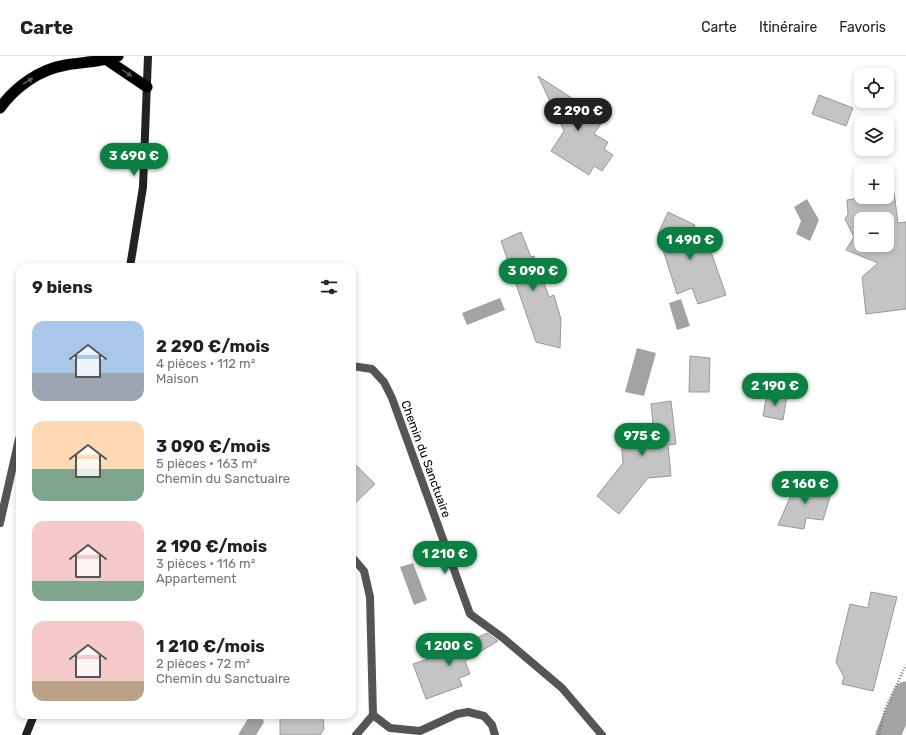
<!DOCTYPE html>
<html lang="fr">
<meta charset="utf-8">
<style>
body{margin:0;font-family:Rubik,sans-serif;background:#f6f6f6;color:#202124;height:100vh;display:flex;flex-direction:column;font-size:15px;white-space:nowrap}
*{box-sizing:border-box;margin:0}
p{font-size:13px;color:#757577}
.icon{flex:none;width:22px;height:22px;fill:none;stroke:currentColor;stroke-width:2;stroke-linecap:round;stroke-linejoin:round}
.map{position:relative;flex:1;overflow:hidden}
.sheet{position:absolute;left:16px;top:207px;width:340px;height:456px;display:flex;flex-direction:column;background:#fff;border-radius:12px;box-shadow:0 2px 6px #0003}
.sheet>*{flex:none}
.tools{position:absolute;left:854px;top:12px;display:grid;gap:8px}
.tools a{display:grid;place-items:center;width:40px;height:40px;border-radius:8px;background:#fff;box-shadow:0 2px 6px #0003;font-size:20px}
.price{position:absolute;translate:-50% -34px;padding:0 9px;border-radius:14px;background:#0b8043;color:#fff;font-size:13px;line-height:26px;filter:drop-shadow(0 1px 2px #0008)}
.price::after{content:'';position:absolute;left:50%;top:24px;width:12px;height:9px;margin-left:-6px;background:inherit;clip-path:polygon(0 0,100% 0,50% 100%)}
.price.active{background:#222;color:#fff}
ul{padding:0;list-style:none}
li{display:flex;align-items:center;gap:12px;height:100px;padding:0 16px}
li span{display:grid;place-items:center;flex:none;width:112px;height:80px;border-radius:12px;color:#555}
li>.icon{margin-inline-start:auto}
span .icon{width:48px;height:48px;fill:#fffc;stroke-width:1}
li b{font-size:17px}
h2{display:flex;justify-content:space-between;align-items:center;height:48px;padding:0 16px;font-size:17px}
header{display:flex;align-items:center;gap:24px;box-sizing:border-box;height:56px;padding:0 20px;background:#fff;border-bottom:1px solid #e0e0e0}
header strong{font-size:19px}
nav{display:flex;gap:22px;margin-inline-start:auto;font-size:14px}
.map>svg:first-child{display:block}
</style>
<header>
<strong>Carte</strong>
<nav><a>Carte</a><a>Itinéraire</a><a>Favoris</a></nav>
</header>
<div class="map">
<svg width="906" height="679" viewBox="0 0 906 679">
<rect width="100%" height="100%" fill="#fff"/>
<!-- water -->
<g fill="#a3a3a3">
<polygon points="807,143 819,164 810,185 796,178 801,165 794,151"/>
<polygon points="500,242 505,254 467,269 462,257"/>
<polygon points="681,243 690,270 677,274 669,247"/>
<polygon points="637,292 656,297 644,340 625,336"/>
<polygon points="413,507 427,544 414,549 400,511"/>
<polygon points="250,659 261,659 264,666 256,679 238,679"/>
</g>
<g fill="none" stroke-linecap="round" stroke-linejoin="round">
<!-- canal -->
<polyline stroke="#a3a3a3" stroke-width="25" points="888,679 906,638"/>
</g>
<!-- building -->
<g fill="#c4c4c4" stroke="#999" fill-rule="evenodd">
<polygon points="538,20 604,63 594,78 608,86 604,93 613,99 602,115 594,110 589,119 551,95 564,75"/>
<polygon points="819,39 853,52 846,70 812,58"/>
<path d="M 894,136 L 898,167 L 906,166 L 906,253 L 866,258 L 862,221 L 878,207 L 846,194 L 854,181 L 845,163 L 848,158 L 847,144 L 864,141 L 887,141 L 887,137 ZM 861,163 L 887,163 L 887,189 L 861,189 Z"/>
<polygon points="668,156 695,169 685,195 708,187 726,239 698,248 692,232 677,238 658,178"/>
<polygon points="521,176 531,201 534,200 549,241 554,239 561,263 560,292 536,286 501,185"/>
<polygon points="690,300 710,302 709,336 689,336"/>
<polygon points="767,338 787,340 783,364 763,360"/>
<polygon points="671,345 676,388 668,389 671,420 648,422 619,458 597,440 623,407 620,372 653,368 651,348"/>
<polygon points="352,405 375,428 352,450"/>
<polygon points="797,425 832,435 823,464 806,462 804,473 778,469"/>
<polygon points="871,536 897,541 873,635 842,628 844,621 836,606 850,548 868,552"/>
<polygon points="487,577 498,585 465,605 470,618 459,622 462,630 426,643 413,608 442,598"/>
<polygon points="280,659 323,659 324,673 320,679 280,679"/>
</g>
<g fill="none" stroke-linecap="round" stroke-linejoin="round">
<!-- trunk casing -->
<g stroke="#dbdbdb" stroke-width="12">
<g id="trunk">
<polyline points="107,4 147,31"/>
<path d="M 0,52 C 15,31 40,13 66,9 C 83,6 101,6 118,0"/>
</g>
</g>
<!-- path -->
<polyline stroke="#777" stroke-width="2.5" stroke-dasharray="1 2" stroke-linecap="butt" points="879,679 885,653 906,609"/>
<!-- service -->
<polyline stroke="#555" stroke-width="8" points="0,467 19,383"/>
<!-- minor -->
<g stroke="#555" stroke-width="8">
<polyline points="352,310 372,313 384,326 392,342 470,558 503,582 562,632 602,679"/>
<polyline points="352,501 364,515 370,541 373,659 356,679"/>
<polyline points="373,659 390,672 420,675 457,658 468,656 484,660 492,669 495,679"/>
</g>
<!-- secondary -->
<g stroke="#222" stroke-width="8">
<polyline points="130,211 143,131 148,0"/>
<polyline points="26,679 34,659"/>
</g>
<!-- trunk -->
<use href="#trunk" stroke="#000" stroke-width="11"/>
</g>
<!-- one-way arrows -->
<defs><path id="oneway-solid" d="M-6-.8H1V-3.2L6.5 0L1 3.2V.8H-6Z"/></defs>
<g fill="#595959">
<use href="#oneway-solid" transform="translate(127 17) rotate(34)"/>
<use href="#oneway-solid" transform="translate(28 25) rotate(-31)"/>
</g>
<g text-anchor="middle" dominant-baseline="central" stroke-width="4" stroke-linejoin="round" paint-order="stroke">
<!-- street labels -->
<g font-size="12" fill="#000" stroke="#fff">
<text transform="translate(426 403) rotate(70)">Chemin du Sanctuaire</text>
</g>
</g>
</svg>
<div class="tools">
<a><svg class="icon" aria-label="locate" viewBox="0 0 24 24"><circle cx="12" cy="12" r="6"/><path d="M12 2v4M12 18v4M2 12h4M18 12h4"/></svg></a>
<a><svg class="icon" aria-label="layers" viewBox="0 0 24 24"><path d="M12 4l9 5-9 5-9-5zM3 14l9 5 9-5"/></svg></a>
<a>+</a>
<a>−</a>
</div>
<b class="price active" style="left:578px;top:76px">2 290 €</b>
<b class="price" style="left:134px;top:121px">3 690 €</b>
<b class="price" style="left:690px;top:205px">1 490 €</b>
<b class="price" style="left:533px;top:236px">3 090 €</b>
<b class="price" style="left:775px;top:351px">2 190 €</b>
<b class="price" style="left:642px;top:401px">975 €</b>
<b class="price" style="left:805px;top:449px">2 160 €</b>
<b class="price" style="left:445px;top:519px">1 210 €</b>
<b class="price" style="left:449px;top:611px">1 200 €</b>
<section class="sheet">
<h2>9 biens<svg class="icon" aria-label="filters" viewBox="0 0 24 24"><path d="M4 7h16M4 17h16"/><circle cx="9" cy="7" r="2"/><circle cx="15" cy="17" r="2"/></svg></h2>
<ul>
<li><span style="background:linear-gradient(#a9c7e8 65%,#9aa5b1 0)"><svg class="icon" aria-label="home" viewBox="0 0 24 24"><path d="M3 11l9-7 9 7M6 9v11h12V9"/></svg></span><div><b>2 290 €/mois</b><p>4 pièces · 112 m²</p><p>Maison</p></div></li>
<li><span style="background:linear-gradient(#ffd9b3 60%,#7fa58c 0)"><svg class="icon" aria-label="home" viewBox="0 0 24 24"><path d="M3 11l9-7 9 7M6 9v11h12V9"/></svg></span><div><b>3 090 €/mois</b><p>5 pièces · 163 m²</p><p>Chemin du Sanctuaire</p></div></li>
<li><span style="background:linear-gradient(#f6c9c9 75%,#7fa58c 0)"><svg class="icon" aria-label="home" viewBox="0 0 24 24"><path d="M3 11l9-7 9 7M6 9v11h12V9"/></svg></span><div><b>2 190 €/mois</b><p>3 pièces · 116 m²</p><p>Appartement</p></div></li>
<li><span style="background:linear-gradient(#f6c9c9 75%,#b9a48a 0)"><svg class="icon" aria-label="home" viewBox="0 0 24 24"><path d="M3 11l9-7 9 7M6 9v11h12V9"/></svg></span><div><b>1 210 €/mois</b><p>2 pièces · 72 m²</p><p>Chemin du Sanctuaire</p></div></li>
</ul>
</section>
</div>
